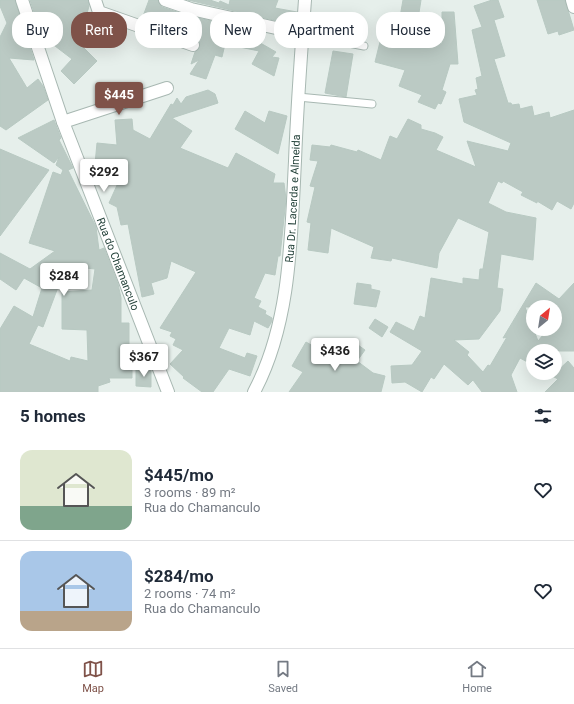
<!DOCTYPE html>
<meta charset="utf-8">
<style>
body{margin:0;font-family:Roboto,sans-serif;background:#f6f6f7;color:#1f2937;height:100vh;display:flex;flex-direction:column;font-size:15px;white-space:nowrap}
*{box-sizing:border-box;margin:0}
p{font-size:13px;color:#747a83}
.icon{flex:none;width:22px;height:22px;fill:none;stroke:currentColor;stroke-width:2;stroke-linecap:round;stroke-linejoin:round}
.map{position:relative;height:392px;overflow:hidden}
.sheet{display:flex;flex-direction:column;background:#fff;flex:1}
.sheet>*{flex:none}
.hud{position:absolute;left:12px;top:12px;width:550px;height:36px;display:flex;gap:8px}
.needle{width:26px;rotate:30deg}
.buttons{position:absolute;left:526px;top:300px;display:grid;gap:8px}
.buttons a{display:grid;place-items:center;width:36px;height:36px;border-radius:50%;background:#fff;box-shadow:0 4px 16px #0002;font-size:20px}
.price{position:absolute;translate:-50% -34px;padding:0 9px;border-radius:4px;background:#fff;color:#222;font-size:13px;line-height:26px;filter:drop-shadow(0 1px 2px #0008)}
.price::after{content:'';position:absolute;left:50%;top:24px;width:12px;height:9px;margin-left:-6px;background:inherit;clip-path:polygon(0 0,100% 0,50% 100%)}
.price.on{background:#7f5249;color:#fff}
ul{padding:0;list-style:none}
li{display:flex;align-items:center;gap:12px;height:100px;padding:0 20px}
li+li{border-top:1px solid #e0e1e3}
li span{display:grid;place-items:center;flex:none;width:112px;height:80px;border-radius:12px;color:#555}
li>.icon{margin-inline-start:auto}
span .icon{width:48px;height:48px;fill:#fffc;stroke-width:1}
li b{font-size:17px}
h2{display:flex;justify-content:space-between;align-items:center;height:48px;padding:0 20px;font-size:17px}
.chip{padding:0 14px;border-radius:16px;background:#fff;box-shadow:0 4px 16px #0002;font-size:14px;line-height:36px}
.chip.on{background:#7f5249;color:#fff}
.menu{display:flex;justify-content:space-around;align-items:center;height:56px;border-top:1px solid #e0e1e3;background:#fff;font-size:11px;color:#747a83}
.menu a{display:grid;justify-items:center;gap:2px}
.menu .on{color:#7f5249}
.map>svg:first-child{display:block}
</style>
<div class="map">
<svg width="574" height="392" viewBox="0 0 574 392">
<rect width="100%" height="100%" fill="#e6efeb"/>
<!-- building -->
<g fill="#bbcac4" stroke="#b8c9c2" fill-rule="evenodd">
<polygon points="0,0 15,0 34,60 9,58 27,88 38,79 43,86 48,100 6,130 0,126 0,37 7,23 0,6"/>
<polygon points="30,0 88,0 89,6 83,29 86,31 78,42 97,61 74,84 61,71 72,59 42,36"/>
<polygon points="149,0 158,0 162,7 189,16 229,25 276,52 272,57 279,58 274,76 252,64 259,51 225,44 222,57 215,55 206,79 190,74 199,60 191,64 195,52 200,47 199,40 142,19"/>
<polygon points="188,0 210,0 219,3 220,1 229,5 230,0 278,0 275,8 297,12 295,25"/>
<polygon points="403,0 421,0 418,19 400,17"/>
<path d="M 492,0 L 498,0 L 504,17 L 494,20 L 505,56 L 494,59 L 508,103 L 511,103 L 512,105 L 519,104 L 520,109 L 532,106 L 534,116 L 549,112 L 550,118 L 574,110 L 574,203 L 571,209 L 557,201 L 552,210 L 537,201 L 537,203 L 521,195 L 523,192 L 503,181 L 502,183 L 498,181 L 488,203 L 506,212 L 536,218 L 533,260 L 501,254 L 497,288 L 503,289 L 500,311 L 479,339 L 454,340 L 469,352 L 467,355 L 483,372 L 488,365 L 490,366 L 507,337 L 503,338 L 536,283 L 559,299 L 574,283 L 574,351 L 533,351 L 533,365 L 520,358 L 511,375 L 517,392 L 482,392 L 473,380 L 468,385 L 444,364 L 434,379 L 431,377 L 422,392 L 405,382 L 392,383 L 391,366 L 412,365 L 422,351 L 390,332 L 396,322 L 414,331 L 420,316 L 425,318 L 431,278 L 463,284 L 463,278 L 479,280 L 480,269 L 483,269 L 489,232 L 458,218 L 439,253 L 437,268 L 392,258 L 391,261 L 371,258 L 374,247 L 331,228 L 328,253 L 308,250 L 311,223 L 307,222 L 315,187 L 310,186 L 318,161 L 310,160 L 312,145 L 330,147 L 331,145 L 357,152 L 358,150 L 381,160 L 390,136 L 397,139 L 408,119 L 421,125 L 421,129 L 435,133 L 443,137 L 436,150 L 476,167 L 467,141 L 508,151 L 511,143 L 464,122 L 459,99 L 477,95 L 475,90 L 478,89 L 476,78 L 482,76 L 472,30 L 482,27 L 474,6 ZM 525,307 L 555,307 L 555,329 L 548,329 L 538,341 Z"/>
<polygon points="537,0 565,0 574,30 559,35 558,31 548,34"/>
<polygon points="442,12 454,12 458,64 450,64 442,90 446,92 441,104 438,103 435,109 418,102 422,95 399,86 405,70 375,62 382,34 405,41 407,32 442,44"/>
<polygon points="333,51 353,54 346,97 325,93"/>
<polygon points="208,90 215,94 218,103 172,118 192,131 180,148 228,168 236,153 275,174 273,183 284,183 286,199 280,256 278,256 275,275 265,273 254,298 261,301 258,307 266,311 265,314 272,318 272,321 268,328 254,321 250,335 229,328 219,348 245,358 247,353 257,356 250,376 229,369 213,392 202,392 183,378 184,377 170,364 183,350 173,345 176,339 170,336 172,332 160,328 196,272 171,261 167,278 151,283 154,294 142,297 128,224 121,225 117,207 109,203 118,183 111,178 119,167 95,164 97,143 117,145 115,120 132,119 133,130 150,139 171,104 173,105 177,98 181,104 186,97"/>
<polygon points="245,111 265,123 269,111 287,116 278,154 235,129"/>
<path d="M 54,120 L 61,138 L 59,140 L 73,168 L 68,170 L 96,227 L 99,250 L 104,248 L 118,284 L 121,298 L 121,323 L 129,323 L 129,350 L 132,350 L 132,378 L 109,378 L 110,382 L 98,386 L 98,392 L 0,392 L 0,329 L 14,306 L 33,317 L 42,288 L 24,278 L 16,290 L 0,279 L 0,253 L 30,269 L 55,251 L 29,243 L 53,172 L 61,175 L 63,170 L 56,165 L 59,157 L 54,163 L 18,138 ZM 66,266 L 95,269 L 92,290 L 62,292 L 62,329 L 87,330 L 88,361 L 71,357 L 70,361 L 29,344 L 38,325 L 43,327 Z"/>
<polygon points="0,149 49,170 0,236"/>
<polygon points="357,283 371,285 371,289 380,291 376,307 354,304"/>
<polygon points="375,319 388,327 382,337 369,328"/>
<polygon points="351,340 365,350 357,361 373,373 385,376 381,392 289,392 303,372 292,366 306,342 325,353 335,363"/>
<polygon points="568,361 574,368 574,392 545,392 558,379 552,376"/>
<polygon points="136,369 151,369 151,387 136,386"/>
</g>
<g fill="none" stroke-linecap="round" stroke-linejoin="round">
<!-- lane casing -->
<g stroke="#a8b8b2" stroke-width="9">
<g id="lane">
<polyline points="303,34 364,46"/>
<polyline points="298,97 372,104"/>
</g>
</g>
<!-- street casing -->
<g stroke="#a8b8b2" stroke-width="14">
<g id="street">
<path id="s1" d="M 22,0 L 63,122 L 168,392"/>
<polyline points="95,0 99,12 193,45"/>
<polyline points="165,0 191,9 303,34"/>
<polyline points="572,0 574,7"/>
<polyline points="63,122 167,88"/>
<path id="s2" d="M 254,392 C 291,323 291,237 295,161 C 297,107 301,54 305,0"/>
</g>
</g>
<!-- lane -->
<use href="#lane" stroke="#fff" stroke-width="7"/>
<!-- street -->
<use href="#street" stroke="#fff" stroke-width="12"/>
</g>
<g text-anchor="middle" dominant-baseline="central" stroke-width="3" stroke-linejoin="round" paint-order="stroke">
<!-- street labels -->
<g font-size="11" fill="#24423a" stroke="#f7fbf9">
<text stroke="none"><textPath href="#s2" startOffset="199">Rua Dr. Lacerda e Almeida</textPath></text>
<text stroke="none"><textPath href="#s1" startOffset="281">Rua do Chamanculo</textPath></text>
</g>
</g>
</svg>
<div class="buttons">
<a><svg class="needle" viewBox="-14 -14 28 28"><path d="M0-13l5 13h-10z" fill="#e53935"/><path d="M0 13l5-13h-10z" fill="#747a83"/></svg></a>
<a><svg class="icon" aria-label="layers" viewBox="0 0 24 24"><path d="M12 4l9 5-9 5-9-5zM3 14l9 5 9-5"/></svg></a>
</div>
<b class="price on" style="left:119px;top:116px">$445</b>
<b class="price" style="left:104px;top:193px">$292</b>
<b class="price" style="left:64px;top:297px">$284</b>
<b class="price" style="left:335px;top:372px">$436</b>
<b class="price" style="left:144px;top:378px">$367</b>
<div class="hud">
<a class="chip">Buy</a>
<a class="chip on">Rent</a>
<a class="chip">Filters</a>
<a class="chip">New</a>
<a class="chip">Apartment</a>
<a class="chip">House</a>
</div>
</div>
<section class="sheet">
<h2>5 homes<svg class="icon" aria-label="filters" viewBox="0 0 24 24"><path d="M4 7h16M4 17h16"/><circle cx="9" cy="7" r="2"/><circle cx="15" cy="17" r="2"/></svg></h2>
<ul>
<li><span style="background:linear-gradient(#dfe7d0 70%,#7fa58c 0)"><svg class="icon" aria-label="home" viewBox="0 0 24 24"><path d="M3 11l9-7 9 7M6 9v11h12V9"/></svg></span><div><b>$445/mo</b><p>3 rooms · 89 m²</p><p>Rua do Chamanculo</p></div><svg class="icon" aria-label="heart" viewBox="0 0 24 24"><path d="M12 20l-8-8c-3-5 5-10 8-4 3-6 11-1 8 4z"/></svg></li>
<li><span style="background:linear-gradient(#a9c7e8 75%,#b9a48a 0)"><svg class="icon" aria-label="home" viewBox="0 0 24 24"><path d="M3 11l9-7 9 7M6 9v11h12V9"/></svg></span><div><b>$284/mo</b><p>2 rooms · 74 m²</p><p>Rua do Chamanculo</p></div><svg class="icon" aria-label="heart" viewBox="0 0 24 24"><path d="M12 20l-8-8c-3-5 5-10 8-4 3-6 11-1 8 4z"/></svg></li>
</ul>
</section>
<nav class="menu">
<a class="on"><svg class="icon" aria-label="map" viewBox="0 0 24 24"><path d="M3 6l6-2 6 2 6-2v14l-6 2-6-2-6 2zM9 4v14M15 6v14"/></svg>Map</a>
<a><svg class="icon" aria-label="saved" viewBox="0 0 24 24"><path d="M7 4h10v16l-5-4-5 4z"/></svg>Saved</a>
<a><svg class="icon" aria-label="home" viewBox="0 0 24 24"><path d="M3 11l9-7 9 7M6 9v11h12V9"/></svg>Home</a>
</nav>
